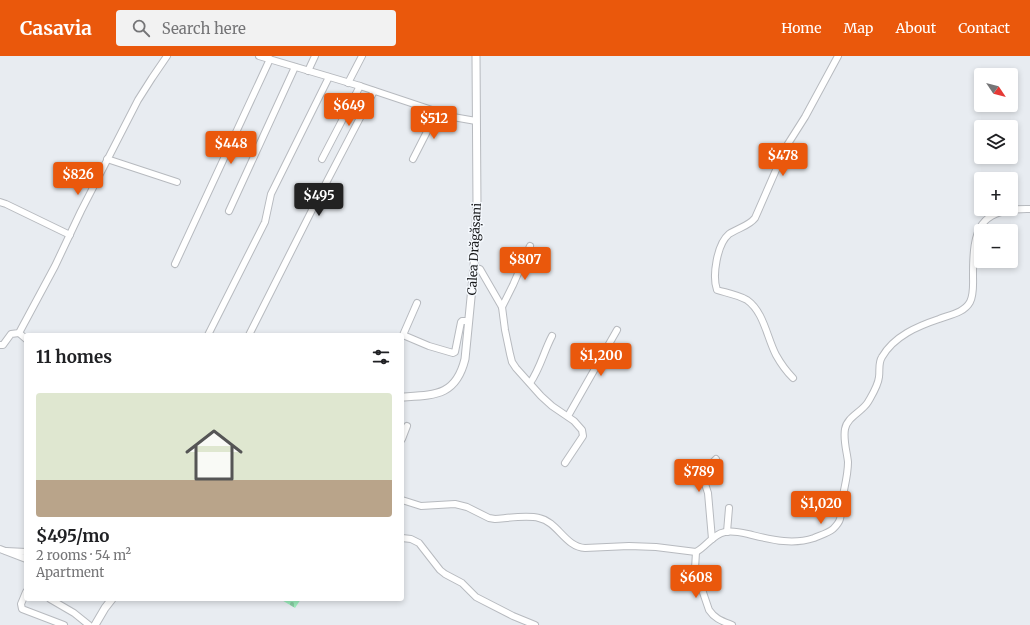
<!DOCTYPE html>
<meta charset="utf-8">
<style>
body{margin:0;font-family:Merriweather,serif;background:#f2f2f2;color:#202124;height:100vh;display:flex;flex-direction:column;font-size:15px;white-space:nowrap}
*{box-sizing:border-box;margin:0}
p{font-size:13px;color:#757577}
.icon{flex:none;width:22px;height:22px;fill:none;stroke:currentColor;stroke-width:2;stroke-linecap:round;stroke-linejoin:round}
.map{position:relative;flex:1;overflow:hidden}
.drawer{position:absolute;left:24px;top:277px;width:380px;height:268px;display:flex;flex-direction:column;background:#fff;border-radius:4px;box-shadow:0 2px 6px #0003}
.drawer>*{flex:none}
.needle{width:26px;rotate:125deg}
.controls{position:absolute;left:974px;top:12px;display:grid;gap:8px}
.controls a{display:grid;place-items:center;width:44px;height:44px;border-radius:4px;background:#fff;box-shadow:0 2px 6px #0003;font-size:20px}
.price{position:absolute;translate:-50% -34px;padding:0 9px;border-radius:4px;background:#ea580c;color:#fff;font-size:13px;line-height:26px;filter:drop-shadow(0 1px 2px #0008)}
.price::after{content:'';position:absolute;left:50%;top:24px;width:12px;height:9px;margin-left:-6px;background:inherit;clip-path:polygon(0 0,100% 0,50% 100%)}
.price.selected{background:#222;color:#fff}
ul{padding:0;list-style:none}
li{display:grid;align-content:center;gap:8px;height:212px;padding:0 12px}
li+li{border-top:1px solid #e0e0e0}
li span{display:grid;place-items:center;height:124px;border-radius:4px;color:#555}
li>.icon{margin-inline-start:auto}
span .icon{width:72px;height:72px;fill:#fffc;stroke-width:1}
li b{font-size:17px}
h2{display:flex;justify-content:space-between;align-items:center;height:48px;padding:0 12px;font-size:17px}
header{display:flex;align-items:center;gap:24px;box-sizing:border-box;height:56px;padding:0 20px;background:#ea580c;color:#fff}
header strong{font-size:19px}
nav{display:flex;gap:22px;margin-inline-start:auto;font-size:14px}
.search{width:280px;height:36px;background:#f2f2f2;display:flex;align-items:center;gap:10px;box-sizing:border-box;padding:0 14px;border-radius:4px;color:#757577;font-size:15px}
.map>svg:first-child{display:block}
</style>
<header>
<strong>Casavia</strong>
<div class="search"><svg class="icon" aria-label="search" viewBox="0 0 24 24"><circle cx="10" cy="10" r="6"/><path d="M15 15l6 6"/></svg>Search here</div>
<nav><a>Home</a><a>Map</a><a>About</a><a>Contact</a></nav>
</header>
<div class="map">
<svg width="1030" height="569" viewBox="0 0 1030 569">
<defs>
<pattern id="cemetery-stones" width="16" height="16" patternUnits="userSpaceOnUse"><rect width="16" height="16" fill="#9defbe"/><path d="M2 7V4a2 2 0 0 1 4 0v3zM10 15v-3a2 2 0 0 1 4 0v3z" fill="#87cca3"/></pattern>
</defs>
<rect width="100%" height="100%" fill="#e8ecf1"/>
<!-- cemetery -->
<polygon fill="url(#cemetery-stones)" points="280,543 301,543 295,552"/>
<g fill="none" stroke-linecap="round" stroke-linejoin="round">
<!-- minor casing -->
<g stroke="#b7babf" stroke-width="8">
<g id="minor">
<polyline points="259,0 360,30 453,61 476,65"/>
<polyline points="308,15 315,0"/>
<polyline points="348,27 362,0"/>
<polyline points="107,103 177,126"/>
<polyline points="322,103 360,30"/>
<polyline points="413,103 437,56"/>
<polyline points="0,146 6,148 70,179"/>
<polyline points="229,155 295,11"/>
<polyline points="175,208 270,3"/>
<polyline points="474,211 480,213 502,251 505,274 510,298 512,306 516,312 541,340 552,350 574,365 582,374 583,380 565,407"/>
<polyline points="417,247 403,279 429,290 453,297 455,296 461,266 462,265 469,265"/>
<polyline points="502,251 513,229 530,190"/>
<polyline points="19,277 26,283"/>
<polyline points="208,279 265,166 271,138 329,21"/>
<polyline points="249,279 313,152 374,35"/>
<polyline points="0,289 3,289 11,278 19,277 55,210 81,155 138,44 152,22 167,0"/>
<path d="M 793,322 C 786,315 781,308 776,299 C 767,282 764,256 747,244 C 738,239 727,237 717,234 C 712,220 717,188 729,178 C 738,172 749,170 755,162 L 786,91 L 805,61 L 838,0"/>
<path d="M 530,327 C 540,313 544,295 552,280"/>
<polyline points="568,360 617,274"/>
<polyline points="402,383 407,370"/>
<path d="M 402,444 L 421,450 L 455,448 L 467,451 L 489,462 L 495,463 C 508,462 527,459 539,462 C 558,466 565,491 585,492 L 629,490 L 656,491 L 696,496 C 706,491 713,478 725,476 C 734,474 743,477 752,479 C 773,484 793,489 814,482 C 821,479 828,477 833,473 C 836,470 839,467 840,463 C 842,457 840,451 842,445 C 844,432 848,420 848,406 C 847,396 843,384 845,373 C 847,361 862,356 868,346 C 872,339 878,330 879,321 C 880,314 878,307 882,301 C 894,280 918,270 939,263 C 949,259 964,257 970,246 C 974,238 973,228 973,220 C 973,173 978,152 1030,153"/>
<polyline points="727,476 729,452"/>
<polyline points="402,482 411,483 419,487 440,514 445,518 462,527 476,541 513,560 535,569"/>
<polyline points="712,483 708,437 703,422 703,418 707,412 716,403"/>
<polyline points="0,493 26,503"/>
<polyline points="6,495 26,496"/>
<path d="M 696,496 L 695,513 L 709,554 C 715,563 722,565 732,569"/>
<polyline points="26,536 21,548 22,553 64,569"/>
<polyline points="50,543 74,557 89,569"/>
</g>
</g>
<!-- major casing -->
<g stroke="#b7babf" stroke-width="9">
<g id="major">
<path d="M 402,341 C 435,339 456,340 465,303 L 474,211 L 477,149 L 476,0"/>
<polyline points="95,569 105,552 112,543"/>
</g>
</g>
<!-- minor -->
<use href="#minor" stroke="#fff" stroke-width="6"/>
<!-- major -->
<use href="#major" stroke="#fff" stroke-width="7"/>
</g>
<g text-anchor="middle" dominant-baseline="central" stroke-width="3" stroke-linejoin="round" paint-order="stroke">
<!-- street labels -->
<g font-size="12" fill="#191a1c" stroke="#f5f9fe">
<text transform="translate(474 193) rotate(-87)">Calea Drăgășani</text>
</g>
</g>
</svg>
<div class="controls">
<a><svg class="needle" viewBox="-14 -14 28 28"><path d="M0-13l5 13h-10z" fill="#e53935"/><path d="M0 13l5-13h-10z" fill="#757577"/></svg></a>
<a><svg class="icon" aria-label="layers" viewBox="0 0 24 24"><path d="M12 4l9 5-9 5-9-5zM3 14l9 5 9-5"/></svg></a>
<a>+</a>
<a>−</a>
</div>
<b class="price" style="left:349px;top:71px">$649</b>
<b class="price" style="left:434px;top:84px">$512</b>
<b class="price" style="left:231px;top:109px">$448</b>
<b class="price" style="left:783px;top:121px">$478</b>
<b class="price" style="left:78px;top:140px">$826</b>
<b class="price selected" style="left:319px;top:161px">$495</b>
<b class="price" style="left:525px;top:225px">$807</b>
<b class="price" style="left:601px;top:321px">$1,200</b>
<b class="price" style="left:699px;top:437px">$789</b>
<b class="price" style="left:821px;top:469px">$1,020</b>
<b class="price" style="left:696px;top:543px">$608</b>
<section class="drawer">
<h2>11 homes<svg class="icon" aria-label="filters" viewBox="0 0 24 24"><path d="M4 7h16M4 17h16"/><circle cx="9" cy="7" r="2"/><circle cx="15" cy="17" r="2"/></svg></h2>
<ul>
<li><span style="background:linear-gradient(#dfe7d0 70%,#b9a48a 0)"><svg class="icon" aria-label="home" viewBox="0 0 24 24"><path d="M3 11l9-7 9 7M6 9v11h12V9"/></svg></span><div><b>$495/mo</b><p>2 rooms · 54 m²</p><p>Apartment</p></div></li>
</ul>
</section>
</div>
